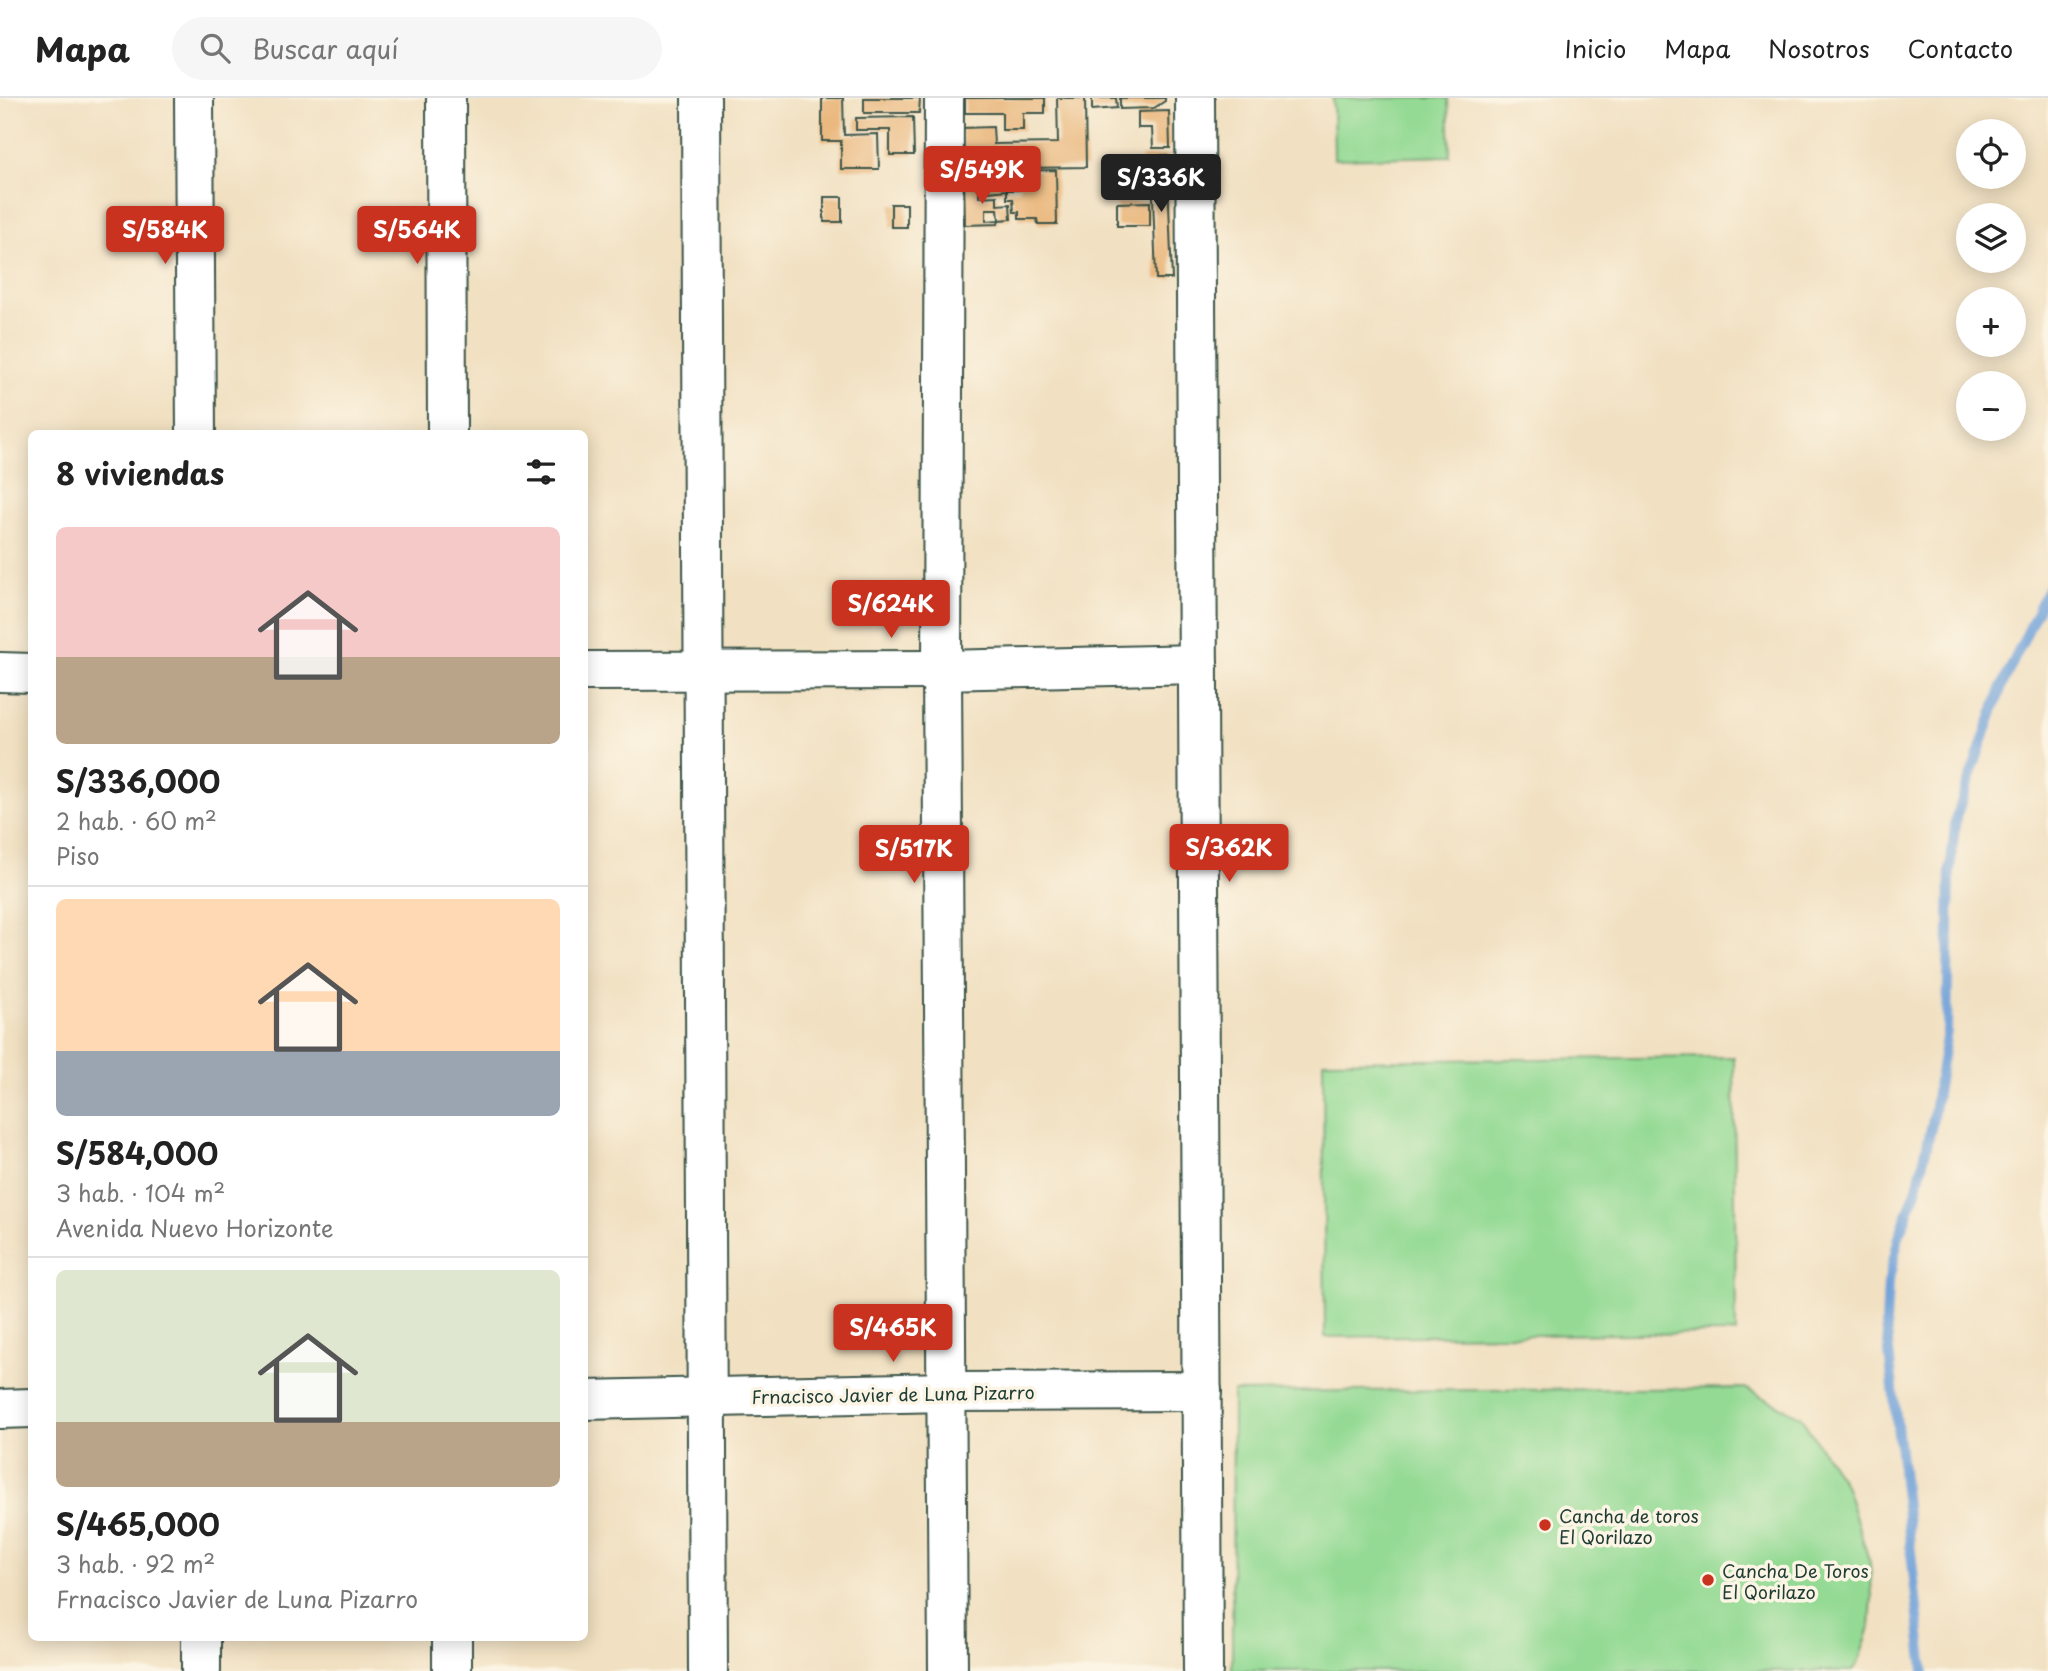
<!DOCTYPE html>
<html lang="es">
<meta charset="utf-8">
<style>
body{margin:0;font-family:"Playpen Sans",sans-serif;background:#f6f6f6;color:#222;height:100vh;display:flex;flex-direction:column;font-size:26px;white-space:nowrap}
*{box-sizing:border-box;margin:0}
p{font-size:23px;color:#767676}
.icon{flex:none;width:38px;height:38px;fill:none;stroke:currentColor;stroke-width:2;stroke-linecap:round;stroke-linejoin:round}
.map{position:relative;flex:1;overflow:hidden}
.drawer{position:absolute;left:28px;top:332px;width:560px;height:1211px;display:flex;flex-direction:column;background:#fff;border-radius:10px;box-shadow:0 4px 18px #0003}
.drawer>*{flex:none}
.tools{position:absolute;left:1956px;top:21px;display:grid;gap:14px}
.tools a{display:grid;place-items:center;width:70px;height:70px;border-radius:50%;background:#fff;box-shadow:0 4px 18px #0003;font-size:35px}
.price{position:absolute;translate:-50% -60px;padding:0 16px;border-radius:7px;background:#c8321e;color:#fff;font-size:23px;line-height:46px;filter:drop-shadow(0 2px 4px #0008)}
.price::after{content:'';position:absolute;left:50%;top:42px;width:21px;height:16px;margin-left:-10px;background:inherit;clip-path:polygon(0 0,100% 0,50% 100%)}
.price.selected{background:#222;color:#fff}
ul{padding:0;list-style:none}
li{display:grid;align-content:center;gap:14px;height:371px;padding:0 28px}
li+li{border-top:2px solid #e0e0e0}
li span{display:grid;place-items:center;height:217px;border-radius:10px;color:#555}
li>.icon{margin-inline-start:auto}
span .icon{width:126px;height:126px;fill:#fffc;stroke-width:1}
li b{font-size:30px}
h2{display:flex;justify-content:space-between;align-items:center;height:84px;padding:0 28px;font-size:30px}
header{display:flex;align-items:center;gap:42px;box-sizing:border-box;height:98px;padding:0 35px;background:#fff;border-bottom:2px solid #e0e0e0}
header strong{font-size:33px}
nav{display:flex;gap:38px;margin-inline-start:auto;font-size:24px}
.search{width:490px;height:63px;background:#f6f6f6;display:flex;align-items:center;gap:18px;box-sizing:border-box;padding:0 24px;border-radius:38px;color:#767676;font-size:26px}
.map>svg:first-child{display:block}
</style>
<header>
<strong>Mapa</strong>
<div class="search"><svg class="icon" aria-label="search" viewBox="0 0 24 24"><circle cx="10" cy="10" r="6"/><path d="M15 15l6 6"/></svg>Buscar aquí</div>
<nav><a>Inicio</a><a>Mapa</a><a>Nosotros</a><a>Contacto</a></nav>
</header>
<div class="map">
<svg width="2048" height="1573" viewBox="0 0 2048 1573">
<rect width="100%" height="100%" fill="#fcf5e5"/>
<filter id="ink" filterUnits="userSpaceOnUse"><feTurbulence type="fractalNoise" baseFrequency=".0143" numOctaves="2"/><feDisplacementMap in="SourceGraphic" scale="14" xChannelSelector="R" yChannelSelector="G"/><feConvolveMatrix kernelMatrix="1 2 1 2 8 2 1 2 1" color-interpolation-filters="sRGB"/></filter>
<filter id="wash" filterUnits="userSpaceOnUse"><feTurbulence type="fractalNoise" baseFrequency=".00686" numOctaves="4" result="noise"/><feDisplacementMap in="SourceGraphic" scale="28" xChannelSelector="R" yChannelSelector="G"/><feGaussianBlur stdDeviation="1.57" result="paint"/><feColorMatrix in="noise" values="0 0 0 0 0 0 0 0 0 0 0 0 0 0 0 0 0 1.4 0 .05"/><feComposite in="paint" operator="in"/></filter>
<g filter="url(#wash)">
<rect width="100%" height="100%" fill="#f1e0c1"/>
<!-- pitch -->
<g fill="#94da94" stroke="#5a8c64" stroke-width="2">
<polygon points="1333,0 1448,0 1450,58 1334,61"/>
<polygon points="1734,959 1736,1235 1325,1239 1323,963"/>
<polygon points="1745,1290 1800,1318 1846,1389 1870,1465 1872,1498 1870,1529 1858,1565 1853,1573 1232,1573 1233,1294"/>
</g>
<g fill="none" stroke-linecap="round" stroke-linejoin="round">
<!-- stream -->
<polyline stroke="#6c9fd8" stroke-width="10" points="1924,1573 1886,1226 1888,1186 1899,1138 1917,1090 1932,1026 1947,933 1950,774 1956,719 2002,588 2048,490"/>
</g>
<g id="blocks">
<!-- building -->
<g fill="#e9b579" fill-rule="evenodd">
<polygon points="822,0 843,0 844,37 878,36 879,71 841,71 841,43 822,43"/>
<polygon points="864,0 920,0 919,15 864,15"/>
<polygon points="965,0 1045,0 1045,15 1023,15 1023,32 1002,32 1002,15 965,15"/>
<polygon points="1057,0 1085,0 1086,69 963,71 962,30 993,29 994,46 1058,45"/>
<polygon points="1092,0 1116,0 1117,10 1092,12"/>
<polygon points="1120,0 1165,0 1165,3 1154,10 1120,11"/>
<polygon points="1169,13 1170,50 1153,50 1152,30 1138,30 1138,14"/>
<polygon points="913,19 914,57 890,57 890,32 856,32 856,20"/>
<polygon points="1167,57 1172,181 1156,181 1152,72 1141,72 1141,59"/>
<polygon points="1056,72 1057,126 1038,126 1037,121 1019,121 1019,114 1014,114 1013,101 1007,101 1007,92 1019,92 1018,73"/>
<polygon points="1008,75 1007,92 989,94 989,76"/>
<path d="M 964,79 L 979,79 L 979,99 L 997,98 L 997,107 L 1010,106 L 1011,121 L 999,122 L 998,126 L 965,127 ZM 986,111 L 998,111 L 999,122 L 986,123 Z"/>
<rect x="824" y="99" width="18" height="25"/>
<polygon points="1150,104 1150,128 1117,128 1117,105"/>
<rect x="891" y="106" width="16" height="23"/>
</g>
</g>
</g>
<g filter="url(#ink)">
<use href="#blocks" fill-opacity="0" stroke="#3e5549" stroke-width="2"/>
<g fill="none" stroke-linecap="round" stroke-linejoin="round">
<!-- minor casing -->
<g stroke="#3e5549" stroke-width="42">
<g id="minor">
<polyline points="194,0 196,336"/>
<polyline points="446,0 447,336"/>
<polyline points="701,0 708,1573"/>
<polyline points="944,0 942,572 948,1573"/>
<polyline points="1195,0 1203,1573"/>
<polyline points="584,573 942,572 1198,566"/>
<polyline points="0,574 32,575"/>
<polyline points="584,1302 947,1294 1202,1293"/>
<polyline points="0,1311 32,1310"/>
<polyline points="201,1540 201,1573"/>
<polyline points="452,1540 452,1573"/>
</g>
</g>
<!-- minor -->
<use href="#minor" stroke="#fff" stroke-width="38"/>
</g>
</g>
<!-- markers -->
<g fill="#c8321e" stroke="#fcf5e5" stroke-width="2.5">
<circle cx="1545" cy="1427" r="7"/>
<circle cx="1708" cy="1482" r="7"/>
</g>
<g text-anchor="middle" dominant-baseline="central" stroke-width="7" stroke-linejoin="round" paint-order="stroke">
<!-- street labels -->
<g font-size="18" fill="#1f3d34" stroke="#fcf5e5">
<text transform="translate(893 1296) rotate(-1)">Frnacisco Javier de Luna Pizarro</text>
</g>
<!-- poi labels -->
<g font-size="18" fill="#1f3d34" stroke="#fcf5e5" text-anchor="start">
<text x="1559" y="1417">Cancha de toros<tspan x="1559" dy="21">El Qorilazo</tspan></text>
<text x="1722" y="1472">Cancha De Toros<tspan x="1722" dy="21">El Qorilazo</tspan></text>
</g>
</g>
</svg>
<div class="tools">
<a><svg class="icon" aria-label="locate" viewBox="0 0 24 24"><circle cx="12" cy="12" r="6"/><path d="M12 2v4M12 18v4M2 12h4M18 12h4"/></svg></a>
<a><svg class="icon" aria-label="layers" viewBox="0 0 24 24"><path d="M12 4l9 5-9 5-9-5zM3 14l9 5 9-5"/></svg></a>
<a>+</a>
<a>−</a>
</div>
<b class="price" style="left:982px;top:108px">S/549K</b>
<b class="price selected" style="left:1161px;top:116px">S/336K</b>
<b class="price" style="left:165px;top:168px">S/584K</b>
<b class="price" style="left:417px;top:168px">S/564K</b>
<b class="price" style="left:891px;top:542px">S/624K</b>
<b class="price" style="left:1229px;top:786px">S/362K</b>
<b class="price" style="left:914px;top:787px">S/517K</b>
<b class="price" style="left:893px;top:1266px">S/465K</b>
<section class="drawer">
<h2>8 viviendas<svg class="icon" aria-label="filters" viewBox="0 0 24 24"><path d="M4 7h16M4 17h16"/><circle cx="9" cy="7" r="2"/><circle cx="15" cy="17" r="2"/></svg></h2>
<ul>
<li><span style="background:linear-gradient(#f6c9c9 60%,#b9a48a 0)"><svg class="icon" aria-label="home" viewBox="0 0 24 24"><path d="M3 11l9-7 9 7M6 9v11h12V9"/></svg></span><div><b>S/336,000</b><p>2 hab. · 60 m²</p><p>Piso</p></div></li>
<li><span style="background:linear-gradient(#ffd9b3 70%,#9aa5b1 0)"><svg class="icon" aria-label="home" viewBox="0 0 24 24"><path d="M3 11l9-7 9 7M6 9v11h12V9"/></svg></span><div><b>S/584,000</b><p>3 hab. · 104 m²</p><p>Avenida Nuevo Horizonte</p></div></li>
<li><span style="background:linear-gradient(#dfe7d0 70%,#b9a48a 0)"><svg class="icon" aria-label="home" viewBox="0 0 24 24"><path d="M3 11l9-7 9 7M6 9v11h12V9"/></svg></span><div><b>S/465,000</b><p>3 hab. · 92 m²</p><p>Frnacisco Javier de Luna Pizarro</p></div></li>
</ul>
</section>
</div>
